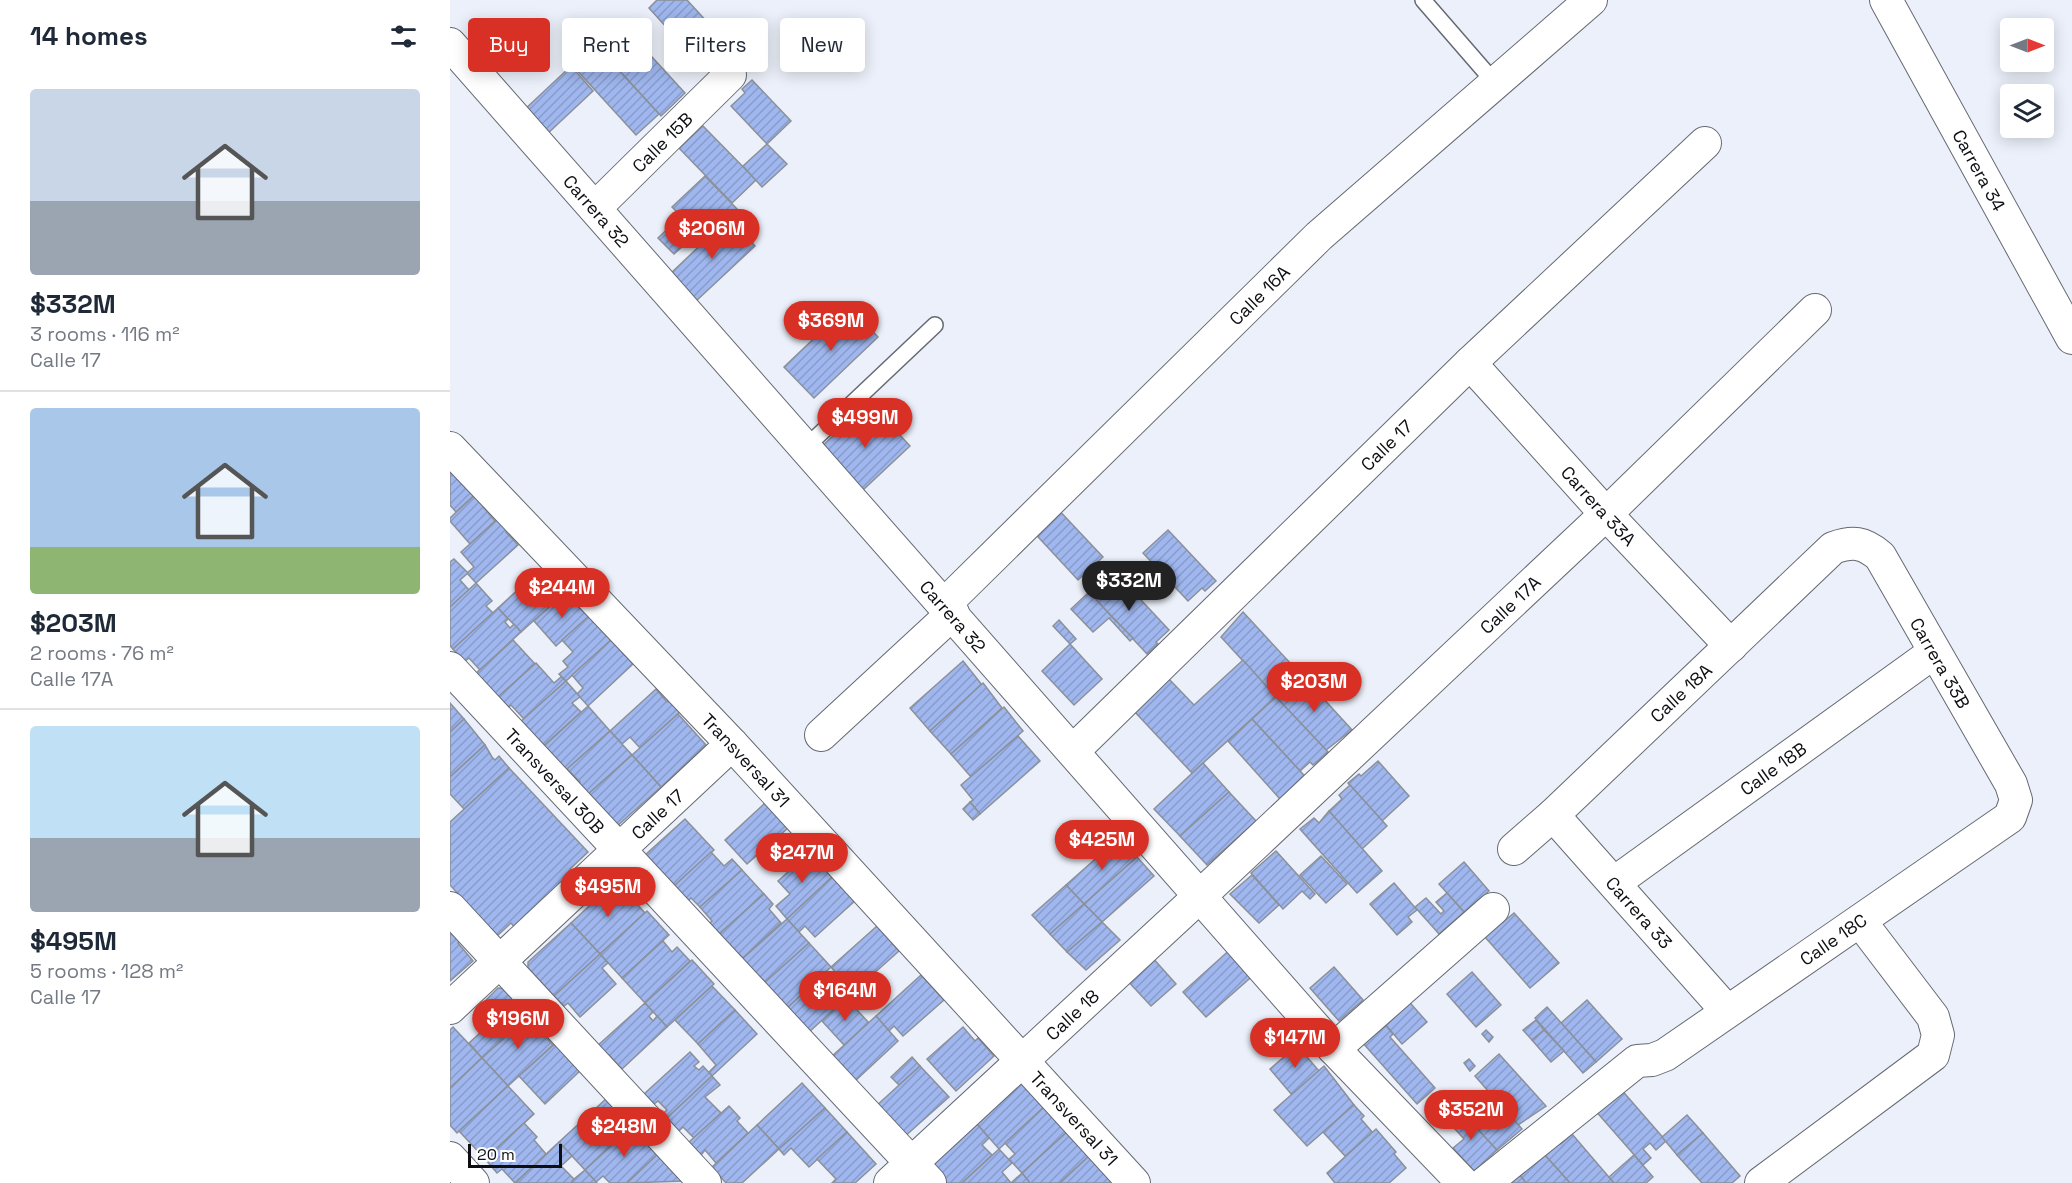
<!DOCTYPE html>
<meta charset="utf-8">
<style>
body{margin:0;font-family:"Space Grotesk",sans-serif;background:#f2f2f3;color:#1f2937;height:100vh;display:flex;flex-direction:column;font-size:22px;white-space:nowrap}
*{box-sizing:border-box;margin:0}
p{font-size:20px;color:#747a83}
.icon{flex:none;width:33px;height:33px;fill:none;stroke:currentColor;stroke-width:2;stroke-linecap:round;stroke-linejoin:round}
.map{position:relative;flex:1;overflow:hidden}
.sheet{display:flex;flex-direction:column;background:#fff;width:450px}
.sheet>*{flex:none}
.guide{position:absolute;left:18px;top:18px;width:570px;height:54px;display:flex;gap:12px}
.needle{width:39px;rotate:90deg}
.fabs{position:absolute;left:1550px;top:18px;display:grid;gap:12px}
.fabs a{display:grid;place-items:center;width:54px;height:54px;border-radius:6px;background:#fff;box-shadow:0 3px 15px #0003;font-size:30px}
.scale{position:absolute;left:18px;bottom:15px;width:94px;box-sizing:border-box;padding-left:6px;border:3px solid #0d0e11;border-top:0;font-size:16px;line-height:21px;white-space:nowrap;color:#0d0e11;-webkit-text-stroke:4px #fff;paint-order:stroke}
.price{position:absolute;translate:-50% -51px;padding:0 14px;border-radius:21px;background:#d93025;color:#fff;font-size:20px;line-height:39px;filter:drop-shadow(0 2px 3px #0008)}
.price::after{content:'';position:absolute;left:50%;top:36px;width:18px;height:14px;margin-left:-9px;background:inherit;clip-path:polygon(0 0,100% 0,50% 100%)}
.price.current{background:#222;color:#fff}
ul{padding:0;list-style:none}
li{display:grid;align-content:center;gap:12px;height:318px;padding:0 30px}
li+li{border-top:2px solid #e0e1e3}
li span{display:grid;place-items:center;height:186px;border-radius:6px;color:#555}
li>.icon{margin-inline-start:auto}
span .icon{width:108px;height:108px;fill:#fffc;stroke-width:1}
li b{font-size:26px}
h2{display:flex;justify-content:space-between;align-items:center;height:72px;padding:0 30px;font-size:26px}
.tag{padding:0 21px;border-radius:6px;background:#fff;box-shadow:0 3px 15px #0003;font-size:21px;line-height:54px}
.tag.current{background:#d93025;color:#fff}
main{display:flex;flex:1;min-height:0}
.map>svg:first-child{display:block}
</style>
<main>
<section class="sheet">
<h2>14 homes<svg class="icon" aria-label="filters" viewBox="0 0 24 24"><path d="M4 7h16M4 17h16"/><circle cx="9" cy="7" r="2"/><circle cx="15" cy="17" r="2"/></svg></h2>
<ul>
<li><span style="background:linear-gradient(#c9d6e8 60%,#9aa5b1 0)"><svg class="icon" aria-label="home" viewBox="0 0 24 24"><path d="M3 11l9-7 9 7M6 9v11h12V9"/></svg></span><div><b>$332M</b><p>3 rooms · 116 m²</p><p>Calle 17</p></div></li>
<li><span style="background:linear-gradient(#a9c7e8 75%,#8fb573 0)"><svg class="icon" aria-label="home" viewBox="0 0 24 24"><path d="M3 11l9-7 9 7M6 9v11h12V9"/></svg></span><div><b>$203M</b><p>2 rooms · 76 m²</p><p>Calle 17A</p></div></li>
<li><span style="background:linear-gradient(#bfe0f5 60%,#9aa5b1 0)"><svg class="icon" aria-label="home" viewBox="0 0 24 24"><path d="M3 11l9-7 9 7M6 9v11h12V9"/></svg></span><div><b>$495M</b><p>5 rooms · 128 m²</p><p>Calle 17</p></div></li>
</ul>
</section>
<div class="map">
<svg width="1622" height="1183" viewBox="0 0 1622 1183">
<defs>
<pattern id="building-hatch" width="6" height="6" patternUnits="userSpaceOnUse" patternTransform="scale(1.5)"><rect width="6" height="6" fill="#9fb7ee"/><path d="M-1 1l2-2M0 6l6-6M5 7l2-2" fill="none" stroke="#889ccb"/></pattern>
</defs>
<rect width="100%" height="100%" fill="#ebf0fa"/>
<!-- building -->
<g fill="url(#building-hatch)" stroke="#8b9099" stroke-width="1.5">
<polygon points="207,0 237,0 281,48 256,71 199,8"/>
<polygon points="181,34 235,93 211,116 156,56"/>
<polygon points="151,51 209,114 186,135 124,67 128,64 133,69"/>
<polygon points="121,66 143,91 95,136 72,112"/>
<polygon points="302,80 341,121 317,144 281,106 295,93 292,89"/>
<polygon points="253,126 306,180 282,203 229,148"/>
<polygon points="317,144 337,164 312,187 293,166"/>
<polygon points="255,176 288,210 255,241 247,233 224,254 208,238 231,216 222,207"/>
<polygon points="279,218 305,246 245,302 219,275"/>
<polygon points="398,306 428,337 364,398 334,367"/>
<polygon points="409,412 425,430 436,420 460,446 413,490 372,446"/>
<polygon points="0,456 31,489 6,512 0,505"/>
<polygon points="28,492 38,505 34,508 45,521 20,544 0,521 0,518"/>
<polygon points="603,504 653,557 628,580 578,526"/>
<polygon points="50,517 60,529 56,532 68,545 26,583 17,573 24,567 11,552"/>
<polygon points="718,530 766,581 755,591 752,588 738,601 693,553"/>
<polygon points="4,559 18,573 10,580 19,590 0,607 0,562"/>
<polygon points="97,563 120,588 71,632 48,608"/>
<polygon points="663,570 719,630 706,642 708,644 697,654 639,592"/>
<polygon points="26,583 42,601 36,606 43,613 3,649 0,646 0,607"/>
<polygon points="117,591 139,616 106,646 84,621"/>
<polygon points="639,592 661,616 683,638 680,641 659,618 643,632 621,609"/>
<polygon points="48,608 58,619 55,622 60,628 64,624 71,632 30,670 19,658 14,662 3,649"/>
<polygon points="793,612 841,664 824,679 834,690 826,697 771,637"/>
<polygon points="139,616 161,640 116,681 109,674 118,667 113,661 123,652 112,640"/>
<polygon points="609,620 626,639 620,644 603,626"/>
<polygon points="63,640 85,664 47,698 25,674"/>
<polygon points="161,640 183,664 138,706 127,694 133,688 122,675"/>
<polygon points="620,644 652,679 624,705 592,671"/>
<polygon points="793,660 826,697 742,773 684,711 719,679 744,705"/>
<polygon points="513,661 532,685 480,731 460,708"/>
<polygon points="86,663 104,683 111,677 116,681 74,719 61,705 57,709 47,698"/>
<polygon points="851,674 902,730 876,750 826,697"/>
<polygon points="116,681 130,697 122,703 131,712 90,749 69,723"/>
<polygon points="533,683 552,708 501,754 480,731"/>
<polygon points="206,689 217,702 219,699 231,711 190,748 180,737 172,744 160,731"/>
<polygon points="826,697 878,752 863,765 860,762 850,771 802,719"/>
<polygon points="0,703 14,719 0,732"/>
<polygon points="138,706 160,731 114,772 92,748"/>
<polygon points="554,707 573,731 521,777 501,754"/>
<polygon points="228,714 256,745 211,787 182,755"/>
<polygon points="14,719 35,745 0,777 0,732"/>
<polygon points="802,719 863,785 838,808 778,741"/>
<polygon points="160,731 182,755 136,796 127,785 130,782 117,769"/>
<polygon points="568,736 590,761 530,814 520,802 523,800 511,785"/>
<polygon points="35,745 42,757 45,760 49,756 59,768 14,809 0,794 0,777"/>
<polygon points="182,755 211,787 165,828 136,796"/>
<polygon points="928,761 959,796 932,821 898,783 909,774 911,776"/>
<polygon points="753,763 779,792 730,836 704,809"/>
<polygon points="59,768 138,852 120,869 127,875 67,930 61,923 47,936 0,885 0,822"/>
<polygon points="900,785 937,826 912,849 879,811 892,799 889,795"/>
<polygon points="779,792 806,821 757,865 730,836"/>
<polygon points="520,802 530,814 523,820 513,809"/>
<polygon points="315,803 338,828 297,864 275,840"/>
<polygon points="879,811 932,871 907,893 850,829 864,818 869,823"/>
<polygon points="235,819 264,850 224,886 195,855"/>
<polygon points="669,838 687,857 634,904 616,885"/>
<polygon points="826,851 865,894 860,899 852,891 833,909 801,873"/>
<polygon points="261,852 274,866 282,859 292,870 250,907 241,898 238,901 224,886"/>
<polygon points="360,852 382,877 337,919 326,906 340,894 328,881"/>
<polygon points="871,856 897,884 876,903 850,875"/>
<polygon points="687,857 704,876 652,922 634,904"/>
<polygon points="1014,862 1039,891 1014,912 989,884"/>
<polygon points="292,870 314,894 268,935 259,924 262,921 250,907"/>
<polygon points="802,875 829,905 809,923 780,894"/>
<polygon points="382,877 407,899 365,937 355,926 349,932 337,919"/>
<polygon points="166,881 195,913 150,954 121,923"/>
<polygon points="944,883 967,910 958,917 962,922 947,935 920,904"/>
<polygon points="616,885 634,904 600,934 582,915"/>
<polygon points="997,893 1014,912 989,934 965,907 976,898 991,914 994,911 986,902"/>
<polygon points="314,894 323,904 319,909 331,923 293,958 268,935"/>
<polygon points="634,904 652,922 617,952 600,934"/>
<polygon points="197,911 219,935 172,978 150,954"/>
<polygon points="1064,913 1109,963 1080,988 1035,937"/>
<polygon points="337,919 359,943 313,984 291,960"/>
<polygon points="652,922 670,940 636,970 617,952"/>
<polygon points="121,923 150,954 104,996 78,968 78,962"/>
<polygon points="427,926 449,951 403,992 381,967"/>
<polygon points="0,928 11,940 8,943 23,961 0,981"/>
<polygon points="213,941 222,952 227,947 240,961 195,1003 172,978"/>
<polygon points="359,943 381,967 336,1009 313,984"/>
<polygon points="784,946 807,972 756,1017 733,992"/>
<polygon points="150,954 158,963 152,968 166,984 130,1017 118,1003 114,1006 104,996"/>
<polygon points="701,956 726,984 701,1006 675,978"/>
<polygon points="242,960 264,984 217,1027 195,1003"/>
<polygon points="884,967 913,1000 889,1021 860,988"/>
<polygon points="1022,972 1051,1005 1026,1027 997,994"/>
<polygon points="471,975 494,1000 453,1036 444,1026 439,1031 426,1016"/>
<polygon points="371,977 383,991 394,982 403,992 358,1033 336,1009"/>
<polygon points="262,986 285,1010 248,1044 225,1020"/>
<polygon points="48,988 58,989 81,1014 32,1058 19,1043 43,1021 30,1006"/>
<polygon points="954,996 977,1022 952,1044 929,1017"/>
<polygon points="396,998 419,1023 394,1045 372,1021"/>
<polygon points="1137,1000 1172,1039 1146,1062 1111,1023"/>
<polygon points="195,1003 203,1012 199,1016 203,1021 207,1016 217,1027 172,1069 159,1055 156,1058 146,1047"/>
<polygon points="1097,1007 1146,1062 1133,1073 1085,1018"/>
<polygon points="285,1010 307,1034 262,1076 259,1072 266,1065 248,1044"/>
<polygon points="81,1014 94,1027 90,1031 103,1045 58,1086 32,1058"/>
<polygon points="426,1016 448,1041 403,1083 380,1058"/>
<polygon points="1086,1020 1094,1030 1082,1040 1073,1030"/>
<polygon points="932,1021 943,1034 940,1037 985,1088 967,1104 912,1042"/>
<polygon points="3,1027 32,1058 0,1088 0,1030"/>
<polygon points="513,1027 525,1041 528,1038 544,1056 506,1091 477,1059"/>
<polygon points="1036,1030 1043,1037 1039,1042 1032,1034"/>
<polygon points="1094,1030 1114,1051 1101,1062 1082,1040"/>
<polygon points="107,1042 132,1069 95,1104 69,1076"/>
<polygon points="850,1043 860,1054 857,1057 869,1071 842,1095 820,1069"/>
<polygon points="240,1052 249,1062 244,1066 249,1070 253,1066 262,1076 217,1118 212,1114 217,1110 208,1101 204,1104 194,1094"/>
<polygon points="1049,1054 1096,1106 1068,1125 1025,1076"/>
<polygon points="462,1057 470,1066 449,1085 441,1077"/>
<polygon points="32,1058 58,1086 7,1133 0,1125 0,1088"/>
<polygon points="1019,1059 1025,1066 1020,1071 1014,1063"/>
<polygon points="470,1066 499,1097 453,1138 425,1107"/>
<polygon points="874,1066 904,1105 857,1146 824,1110"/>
<polygon points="262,1076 270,1085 255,1097 271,1113 244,1138 233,1127 229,1131 217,1118"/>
<polygon points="570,1081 594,1107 549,1149 527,1124"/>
<polygon points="352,1083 375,1108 329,1149 307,1125"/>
<polygon points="58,1086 84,1114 35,1159 9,1131"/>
<polygon points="1169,1087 1216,1141 1206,1150 1200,1143 1193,1149 1201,1158 1193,1165 1144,1109"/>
<polygon points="158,1097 184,1125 135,1170 109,1142"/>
<polygon points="904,1105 914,1116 911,1119 923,1133 895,1156 873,1132"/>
<polygon points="279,1106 290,1118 287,1121 298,1133 266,1163 255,1150 251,1155 239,1142"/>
<polygon points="594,1107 617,1132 572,1173 559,1159 565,1154 555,1143"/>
<polygon points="375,1108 397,1132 359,1167 341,1148 334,1155 329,1149"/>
<polygon points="1010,1109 1047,1150 1024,1171 1003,1148 1014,1139 997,1120"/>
<polygon points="1056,1111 1072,1129 1047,1150 1024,1125 1029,1121 1036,1128"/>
<polygon points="1237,1115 1253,1133 1227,1155 1212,1137"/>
<polygon points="74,1123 87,1137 84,1140 96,1154 65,1183 52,1169 47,1173 35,1159"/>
<polygon points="527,1124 539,1138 532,1145 542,1155 512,1183 497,1183 481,1166"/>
<polygon points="184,1125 209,1153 177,1183 160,1183 153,1176 146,1182 135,1170"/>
<polygon points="307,1125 329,1149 292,1183 276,1183 262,1167"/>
<polygon points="926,1129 946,1152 944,1154 956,1168 939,1183 885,1183 877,1173"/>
<polygon points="397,1132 426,1164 405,1183 382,1183 386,1179 367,1159"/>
<polygon points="617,1132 639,1156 610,1183 580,1183 572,1173"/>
<polygon points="1253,1133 1290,1176 1282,1183 1252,1183 1227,1155"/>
<polygon points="1122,1134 1164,1183 1120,1183 1093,1153 1108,1140 1111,1144"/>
<polygon points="109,1142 122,1156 111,1166 124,1179 121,1183 65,1183"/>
<polygon points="549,1149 562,1163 552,1172 561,1183 512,1183"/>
<polygon points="209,1153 235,1181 177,1183"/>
<polygon points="1093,1153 1120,1183 1076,1183 1069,1174"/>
<polygon points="1184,1155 1203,1177 1196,1183 1164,1183 1159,1177"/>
<polygon points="639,1156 662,1180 659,1183 610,1183"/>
<polygon points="135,1170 147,1183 121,1183 124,1179"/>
<polygon points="572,1173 580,1183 561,1183 562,1182"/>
<polygon points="1069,1174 1076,1183 1059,1183"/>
</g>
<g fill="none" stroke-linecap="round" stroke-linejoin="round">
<!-- lane casing -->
<g stroke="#656972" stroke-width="18">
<g id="lane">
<polyline points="973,0 1045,83"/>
<polyline points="356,447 485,325"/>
</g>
</g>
<!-- street casing -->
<g stroke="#656972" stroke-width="34">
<g id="street">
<path id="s1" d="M 1436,0 L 1622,338"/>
<path id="s2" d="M 0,44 L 884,1049 L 1013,1183"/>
<path id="s3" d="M 145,208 L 280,75"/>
<path id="s4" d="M 1020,363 L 1156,514 L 1281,646"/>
<path id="s5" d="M 0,448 L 282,744 L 684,1183"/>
<path id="s6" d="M 494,605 L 869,236 L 1141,0"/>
<path id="s7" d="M 0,668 L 480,1183"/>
<polyline points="371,735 503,613"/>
<path id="s8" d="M 623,751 L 1020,363 L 1255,143"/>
<path id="s9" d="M 1103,815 L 1277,1011"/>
<path id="s10" d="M 1164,883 L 1483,653"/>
<polyline points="0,908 255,1183"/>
<path id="s11" d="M 0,1008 L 282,744"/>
<polyline points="884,1049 1043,909"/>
<polyline points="0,1158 23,1183"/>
<path id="s12" d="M 440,1183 L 750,896 L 1156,514 L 1365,310"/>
<path id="s13" d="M 1035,1183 L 1187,1061 L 1202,1060 L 1215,1055 L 1560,817 L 1566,800 L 1561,784 L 1430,556 C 1413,542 1403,541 1383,548 L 1103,815 L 1064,849"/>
<polyline points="1311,1183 1483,1055 1488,1035 1483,1017 1410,921"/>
</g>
</g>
<!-- lane -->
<use href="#lane" stroke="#fff" stroke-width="15"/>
<!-- street -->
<use href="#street" stroke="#fff" stroke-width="32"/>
</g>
<g text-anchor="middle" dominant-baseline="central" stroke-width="4.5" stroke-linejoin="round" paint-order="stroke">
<!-- street labels -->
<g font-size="18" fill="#0d0e11" stroke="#fff">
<text stroke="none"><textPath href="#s3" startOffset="94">Calle 15B</textPath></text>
<text stroke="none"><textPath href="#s1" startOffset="194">Carrera 34</textPath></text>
<text stroke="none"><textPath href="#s2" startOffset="222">Carrera 32</textPath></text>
<text stroke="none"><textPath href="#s6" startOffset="442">Calle 16A</textPath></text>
<text stroke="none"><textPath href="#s8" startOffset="438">Calle 17</textPath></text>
<text stroke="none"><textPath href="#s4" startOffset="192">Carrera 33A</textPath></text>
<text stroke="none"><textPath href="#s12" startOffset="848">Calle 17A</textPath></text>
<text stroke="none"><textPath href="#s2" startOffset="762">Carrera 32</textPath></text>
<text transform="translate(1490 663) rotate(60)">Carrera 33B</text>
<text transform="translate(1231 693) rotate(-43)">Calle 18A</text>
<text stroke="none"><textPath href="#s5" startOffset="430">Transversal 31</textPath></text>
<text stroke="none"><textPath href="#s10" startOffset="196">Calle 18B</textPath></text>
<text stroke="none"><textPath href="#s7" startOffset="154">Transversal 30B</textPath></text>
<text stroke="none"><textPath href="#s11" startOffset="284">Calle 17</textPath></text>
<text stroke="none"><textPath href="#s9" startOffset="130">Carrera 33</textPath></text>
<text stroke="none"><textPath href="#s13" startOffset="428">Calle 18C</textPath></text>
<text stroke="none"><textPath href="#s12" startOffset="248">Calle 18</textPath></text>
<text stroke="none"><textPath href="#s5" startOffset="916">Transversal 31</textPath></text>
</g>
</g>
</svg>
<div class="fabs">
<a><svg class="needle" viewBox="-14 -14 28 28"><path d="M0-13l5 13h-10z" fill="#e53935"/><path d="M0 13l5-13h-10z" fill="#747a83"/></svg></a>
<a><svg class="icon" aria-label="layers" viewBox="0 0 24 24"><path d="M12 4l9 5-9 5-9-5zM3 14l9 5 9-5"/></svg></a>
</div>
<div class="scale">20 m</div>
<b class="price" style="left:262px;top:260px">$206M</b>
<b class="price" style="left:381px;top:352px">$369M</b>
<b class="price" style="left:415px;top:449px">$499M</b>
<b class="price current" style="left:679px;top:612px">$332M</b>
<b class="price" style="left:112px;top:619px">$244M</b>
<b class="price" style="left:864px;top:713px">$203M</b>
<b class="price" style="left:652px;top:871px">$425M</b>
<b class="price" style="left:352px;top:884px">$247M</b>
<b class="price" style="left:158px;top:918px">$495M</b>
<b class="price" style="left:395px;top:1022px">$164M</b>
<b class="price" style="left:68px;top:1050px">$196M</b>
<b class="price" style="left:845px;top:1069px">$147M</b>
<b class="price" style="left:1021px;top:1141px">$352M</b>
<b class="price" style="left:174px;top:1158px">$248M</b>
<div class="guide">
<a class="tag current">Buy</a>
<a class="tag">Rent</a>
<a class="tag">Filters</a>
<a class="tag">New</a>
</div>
</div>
</main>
